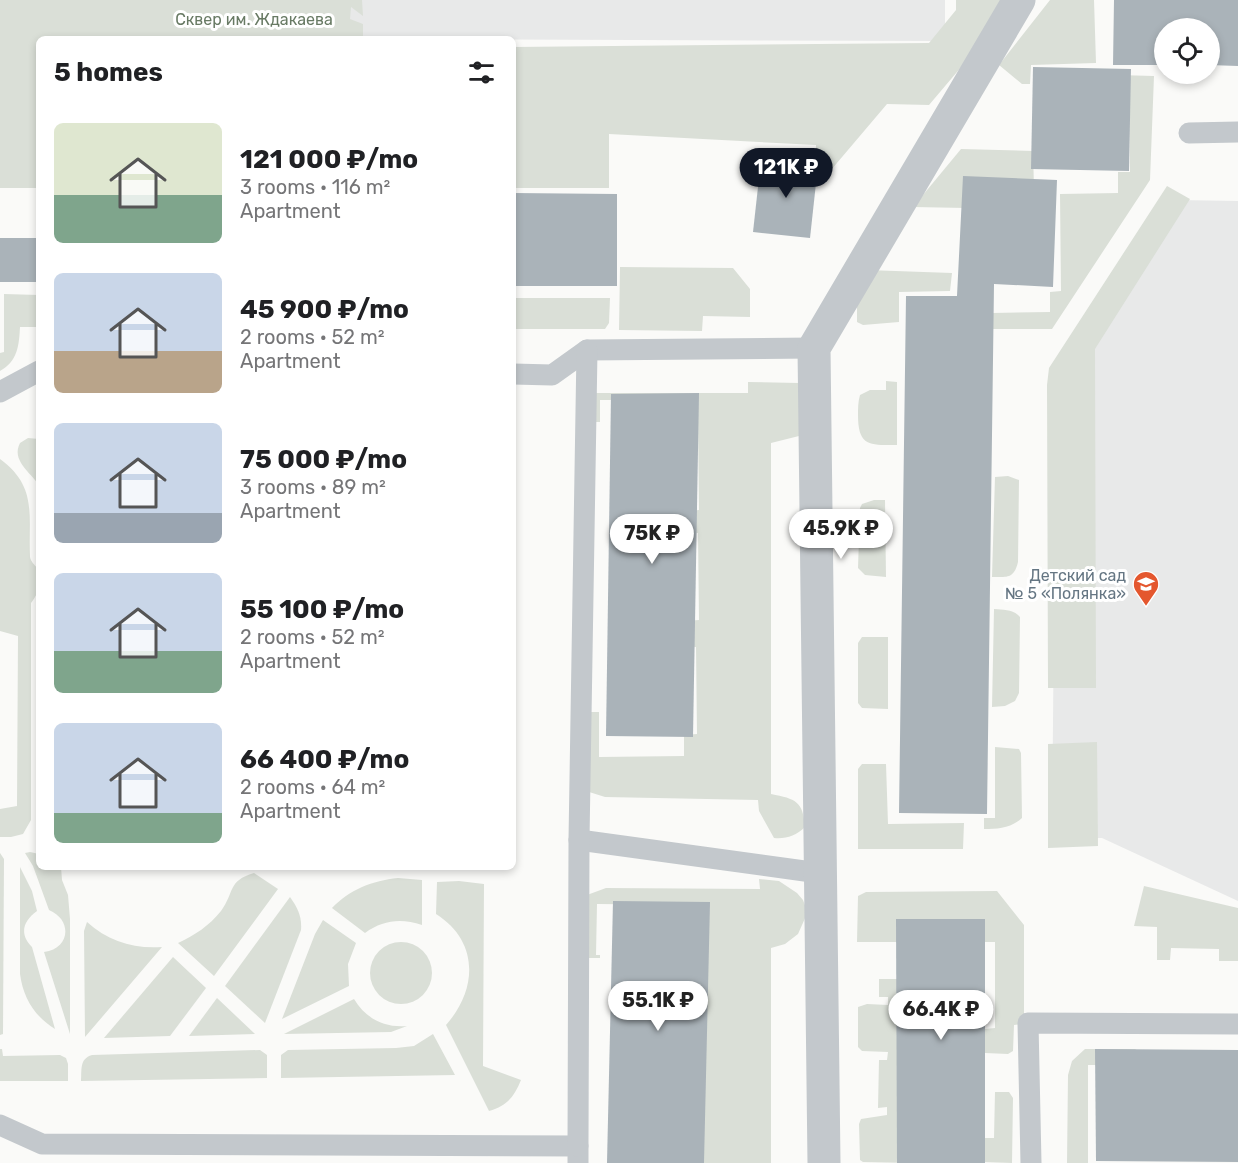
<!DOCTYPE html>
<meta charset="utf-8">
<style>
body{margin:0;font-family:Rubik,sans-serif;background:#f2f2f2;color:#202124;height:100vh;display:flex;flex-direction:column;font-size:22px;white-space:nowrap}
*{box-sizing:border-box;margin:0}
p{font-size:20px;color:#757577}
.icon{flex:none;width:33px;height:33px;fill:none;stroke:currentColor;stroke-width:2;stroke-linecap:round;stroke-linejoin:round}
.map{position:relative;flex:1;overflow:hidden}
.details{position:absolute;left:36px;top:36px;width:480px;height:834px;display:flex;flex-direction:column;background:#fff;border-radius:9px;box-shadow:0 3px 9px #0003}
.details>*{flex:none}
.fabs{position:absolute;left:1154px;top:18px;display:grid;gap:12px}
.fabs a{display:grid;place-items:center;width:66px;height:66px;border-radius:50%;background:#fff;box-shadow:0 3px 9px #0003;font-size:30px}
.price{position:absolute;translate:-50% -51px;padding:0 14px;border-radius:21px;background:#fff;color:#222;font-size:20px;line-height:39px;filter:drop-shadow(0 2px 3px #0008)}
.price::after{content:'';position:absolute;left:50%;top:36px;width:18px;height:14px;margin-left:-9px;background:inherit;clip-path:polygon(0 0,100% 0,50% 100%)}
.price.selected{background:#111827;color:#fff}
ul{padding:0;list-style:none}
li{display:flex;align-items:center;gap:18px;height:150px;padding:0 18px}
li span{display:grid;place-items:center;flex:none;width:168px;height:120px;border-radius:9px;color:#555}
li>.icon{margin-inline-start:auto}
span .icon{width:72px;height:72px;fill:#fffc;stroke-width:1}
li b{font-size:26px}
h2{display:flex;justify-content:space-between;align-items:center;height:72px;padding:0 18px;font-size:26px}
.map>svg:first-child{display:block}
</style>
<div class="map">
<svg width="1238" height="1163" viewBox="0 0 1238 1163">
<rect width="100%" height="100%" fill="#fafaf8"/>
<!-- built -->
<g fill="#e8e9e9">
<polygon points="350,0 945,0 945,41 350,39"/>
<polygon points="1176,200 1238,201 1238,901 1102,838 1052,838 1056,376"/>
</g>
<!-- green -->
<g fill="#dadfd7">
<polygon points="0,0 362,0 363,16 351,7 350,19 363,24 363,39 39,39 39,188 0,188"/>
<polygon points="956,0 1009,0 1007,13 929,105 887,104 820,183 815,172 816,145 609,134 609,188 513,188 513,47 929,43 956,10"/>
<polygon points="1050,0 1094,0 1096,63 1031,65 1030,84 1022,84 999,65"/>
<polygon points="1118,75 1154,76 1150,180 1052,329 992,329 992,313 1050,312 1050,292 1061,291 1060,194 1118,193 1118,172 1130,172 1129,89"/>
<polygon points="961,149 1033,151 1034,188 966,208 913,207"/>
<polygon points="1167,186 1190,199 1095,349 1096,688 1048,688 1047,385 1049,368"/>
<polygon points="620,267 733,268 750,289 750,317 703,316 702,331 619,330"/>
<polygon points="867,270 952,273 950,291 899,292 899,322 863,325 857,322 857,278"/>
<path d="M 4,294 L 39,295 L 39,327 L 20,327 C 19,345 18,361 0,371 L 0,353 L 4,352 Z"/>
<polygon points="513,298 610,298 609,323 605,329 513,329"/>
<path d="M 886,381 L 897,382 L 897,445 C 870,445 858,447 858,415 C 858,408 858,402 860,395 L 870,390 L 886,390 Z"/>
<path d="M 748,382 L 799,383 L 799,436 L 771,443 L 771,794 C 796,799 803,801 805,827 C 796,836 786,839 774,838 L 759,811 L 758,800 L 605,797 L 586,791 L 588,712 L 599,712 L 599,757 L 684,756 L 684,735 L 697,734 L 696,647 L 687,647 L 686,621 L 699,620 L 698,533 L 688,532 L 687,511 L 699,510 L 698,423 L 687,400 L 600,400 L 600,422 L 588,422 L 595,393 L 748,393 Z"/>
<path d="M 28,438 L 39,439 L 39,485 C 30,472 11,460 20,443 Z"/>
<path d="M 0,459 C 38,487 28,515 30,557 C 31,562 34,564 37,568 C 43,580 39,593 31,603 L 31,820 L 23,834 L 11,837 L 0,837 L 0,809 L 17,806 L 18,636 L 0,631 Z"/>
<path d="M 1008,476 L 1019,480 L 1018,562 C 1014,579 1007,577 992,577 L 995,477 Z"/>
<polygon points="874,500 885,500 886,577 865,575 858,568 860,508 862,504"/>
<path d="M 994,609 C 1004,610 1013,609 1020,617 L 1019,693 L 1015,701 L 1005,706 L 992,707 Z"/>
<polygon points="862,637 888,637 888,709 862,708 858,703 858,643"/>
<polygon points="1097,742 1098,846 1048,848 1048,744"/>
<path d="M 995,747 L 1019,749 L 1021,753 L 1022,818 C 1011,828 998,829 984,829 L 984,818 L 995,818 Z"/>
<polygon points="862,764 886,764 888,824 964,823 963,849 858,849 858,769"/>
<path d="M 30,852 L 39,854 L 39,867 L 61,867 L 62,880 L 68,895 L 70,919 L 70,1034 L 44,952 C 70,949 73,920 49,910 L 33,866 L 25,853 Z"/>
<polygon points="0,853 4,859 3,1034 0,1035"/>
<path d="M 20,867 L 32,891 L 37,911 C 23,921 19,934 32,947 L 55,1029 C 34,1016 23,997 20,974 Z"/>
<path d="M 254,873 L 278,889 L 214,976 L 178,943 C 195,935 209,926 221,911 C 235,892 227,881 254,873 Z"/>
<path d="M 398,878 L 422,880 L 422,925 C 401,918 383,920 365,933 L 332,908 C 350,889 372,881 398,878 Z"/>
<polygon points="759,879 779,881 797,893 803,900 806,908 806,916 798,934 785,944 771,948 771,1163 695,1163 697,905 597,904 596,955 600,955 600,958 574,958 587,895 606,888 760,889"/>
<path d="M 459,881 L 484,884 L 483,1066 L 521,1080 C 514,1097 507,1106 489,1111 L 446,1025 C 478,989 479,941 436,914 L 437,882 Z"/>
<polygon points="1144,886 1238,908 1238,961 1219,961 1219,949 1171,948 1170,960 1157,960 1157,927 1134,926"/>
<polygon points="997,891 1024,925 1024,1024 1014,1025 1013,1051 1008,1054 985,1053 985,1029 995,1028 995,942 857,942 858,896 866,892"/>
<path d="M 290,897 C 298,908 302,917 301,930 L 265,1023 L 225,986 Z"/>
<polygon points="323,920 356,943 348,964 349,986 282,1019 315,934"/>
<path d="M 87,922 C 108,941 133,949 162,947 L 85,1037 L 84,931 Z"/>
<circle cx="401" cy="973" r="31"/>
<polygon points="173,957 206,988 170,1036 104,1038"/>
<polygon points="879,979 911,979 911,1163 863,1162 860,1160 859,1124 861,1119 887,1115 887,1107 878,1108 879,1060 887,1060 888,1052 862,1051 858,1047 858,1007 867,1004 888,1005 888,997 879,997"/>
<polygon points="217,998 255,1034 189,1036"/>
<path d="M 354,999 C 366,1019 385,1028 407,1026 L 391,1032 L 284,1034 Z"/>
<polygon points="433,1034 455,1075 281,1078 281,1055 288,1050 396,1048 414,1046"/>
<polygon points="0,1049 2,1049 3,1056 60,1055 66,1058 68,1064 68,1081 0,1081"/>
<polygon points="1085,1049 1135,1049 1141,1053 1140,1065 1088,1065 1088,1163 1067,1163 1068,1075 1072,1061"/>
<path d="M 260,1050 L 267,1055 L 267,1078 L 81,1081 C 82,1070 79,1059 92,1055 Z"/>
<polygon points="995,1092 1009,1092 1013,1098 1012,1163 983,1162 984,1138 994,1138"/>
</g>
<!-- building -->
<g fill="#aab3b9">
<polygon points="1114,0 1238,0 1238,66 1209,65 1209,28 1164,28 1164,65 1113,65"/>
<polygon points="1033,67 1131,69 1129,171 1031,169"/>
<polygon points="761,160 818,165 810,238 753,232"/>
<polygon points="963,176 1057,180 1053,287 994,284 987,814 899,813 906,296 957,296"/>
<polygon points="513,193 617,194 617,286 513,286"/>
<rect x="0" y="238" width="39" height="44"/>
<polygon points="699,393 693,737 606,736 611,394"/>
<polygon points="613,901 710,902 704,1163 607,1163"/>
<polygon points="896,919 985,919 985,1163 897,1163"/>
<polygon points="1095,1049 1238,1050 1238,1162 1096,1161"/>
</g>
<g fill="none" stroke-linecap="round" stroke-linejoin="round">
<!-- lane -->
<g stroke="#c3c8cc" stroke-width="21">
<polyline points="1189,133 1238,132"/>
<polyline points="513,374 552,375 587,350 814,348"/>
<polyline points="0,392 39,371"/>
<polyline points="579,840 819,873"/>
<polyline points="0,1125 42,1144 578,1146 578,1163"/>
<polyline points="578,1146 579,840 587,350"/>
<polyline points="1031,1163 1028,1023 1238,1024"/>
</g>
<!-- street -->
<polyline stroke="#c3c8cc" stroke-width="33" points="824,1163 814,348 1019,0"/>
</g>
<!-- icons -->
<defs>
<g id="school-pin" transform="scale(1.35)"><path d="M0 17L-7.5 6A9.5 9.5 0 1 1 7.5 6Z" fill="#e4572e" stroke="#fff"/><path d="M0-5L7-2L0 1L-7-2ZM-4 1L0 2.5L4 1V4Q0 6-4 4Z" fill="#fff"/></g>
</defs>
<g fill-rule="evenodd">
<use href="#school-pin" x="1146" y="584"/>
</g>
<g text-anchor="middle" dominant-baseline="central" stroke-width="6" stroke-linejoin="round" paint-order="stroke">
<!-- park labels -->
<g font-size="16" fill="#687a64" stroke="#fff">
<text x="254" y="19">Сквер им. Ждакаева</text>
</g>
<!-- poi labels -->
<g font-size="16" fill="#657683" stroke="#fff" text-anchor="end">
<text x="1126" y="575">Детский сад<tspan x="1126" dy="18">№ 5 «Полянка»</tspan></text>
</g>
</g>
</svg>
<div class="fabs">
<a><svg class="icon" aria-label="locate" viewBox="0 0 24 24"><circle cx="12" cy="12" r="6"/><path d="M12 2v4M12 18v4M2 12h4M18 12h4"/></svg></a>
</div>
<b class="price selected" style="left:786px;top:199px">121K ₽</b>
<b class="price" style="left:841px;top:560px">45.9K ₽</b>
<b class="price" style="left:652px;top:565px">75K ₽</b>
<b class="price" style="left:658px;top:1032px">55.1K ₽</b>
<b class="price" style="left:941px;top:1041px">66.4K ₽</b>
<section class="details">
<h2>5 homes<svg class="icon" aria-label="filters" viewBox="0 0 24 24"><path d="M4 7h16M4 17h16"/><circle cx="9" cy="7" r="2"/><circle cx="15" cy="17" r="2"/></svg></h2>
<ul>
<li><span style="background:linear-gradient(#dfe7d0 60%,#7fa58c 0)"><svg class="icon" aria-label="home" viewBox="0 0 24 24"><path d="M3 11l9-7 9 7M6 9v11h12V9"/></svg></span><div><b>121 000 ₽/mo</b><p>3 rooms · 116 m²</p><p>Apartment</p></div></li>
<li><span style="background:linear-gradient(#c9d6e8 65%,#b9a48a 0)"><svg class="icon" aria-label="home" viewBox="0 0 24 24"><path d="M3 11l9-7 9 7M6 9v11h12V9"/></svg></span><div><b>45 900 ₽/mo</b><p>2 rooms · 52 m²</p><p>Apartment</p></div></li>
<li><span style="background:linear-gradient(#c9d6e8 75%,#9aa5b1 0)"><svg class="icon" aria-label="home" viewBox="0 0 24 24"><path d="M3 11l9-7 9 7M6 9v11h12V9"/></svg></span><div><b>75 000 ₽/mo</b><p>3 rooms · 89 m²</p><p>Apartment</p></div></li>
<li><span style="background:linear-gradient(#c9d6e8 65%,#7fa58c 0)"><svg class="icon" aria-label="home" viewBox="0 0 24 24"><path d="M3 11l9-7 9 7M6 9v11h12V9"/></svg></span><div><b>55 100 ₽/mo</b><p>2 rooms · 52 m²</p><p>Apartment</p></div></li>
<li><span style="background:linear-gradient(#c9d6e8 75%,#7fa58c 0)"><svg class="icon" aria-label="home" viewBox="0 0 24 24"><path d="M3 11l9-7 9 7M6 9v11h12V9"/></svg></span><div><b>66 400 ₽/mo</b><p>2 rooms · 64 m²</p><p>Apartment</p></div></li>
</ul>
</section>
</div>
